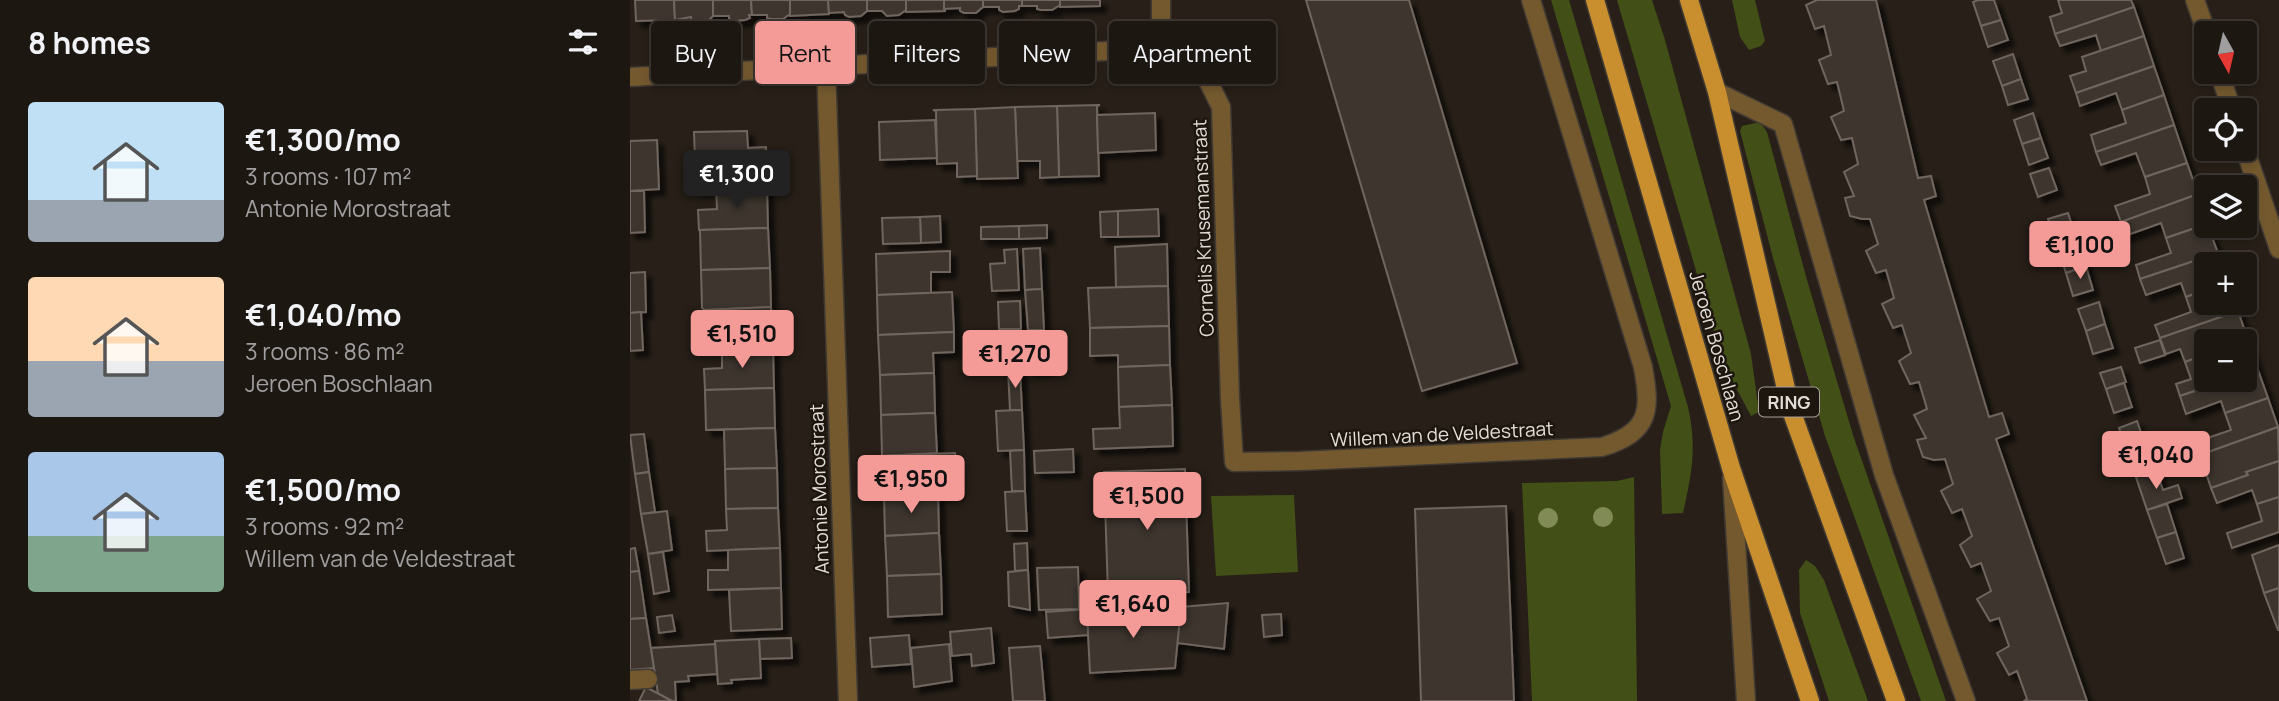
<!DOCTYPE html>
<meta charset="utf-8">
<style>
body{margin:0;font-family:Manrope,sans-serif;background:#2a2420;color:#f1f3f6;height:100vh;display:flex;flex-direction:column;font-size:26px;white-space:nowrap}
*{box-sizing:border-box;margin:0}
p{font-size:23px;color:#a09f9f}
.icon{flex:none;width:38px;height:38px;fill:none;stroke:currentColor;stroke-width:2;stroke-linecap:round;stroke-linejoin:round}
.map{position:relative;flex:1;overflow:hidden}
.details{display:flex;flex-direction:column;background:#1d1712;width:630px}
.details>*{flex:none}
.banner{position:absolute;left:21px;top:21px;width:665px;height:63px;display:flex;gap:14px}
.needle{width:46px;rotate:172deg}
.fabs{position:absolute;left:1564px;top:21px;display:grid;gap:14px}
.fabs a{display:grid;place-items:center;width:63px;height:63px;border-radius:7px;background:#1d1712;box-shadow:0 4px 10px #0003,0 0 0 2px #3b3632;font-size:35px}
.price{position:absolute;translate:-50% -60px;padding:0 16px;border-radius:7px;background:#f59b97;color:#111;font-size:23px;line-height:46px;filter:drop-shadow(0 2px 4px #0008)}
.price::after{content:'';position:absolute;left:50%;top:42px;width:21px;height:16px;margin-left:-10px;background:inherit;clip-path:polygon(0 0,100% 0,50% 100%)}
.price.on{background:#222;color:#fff}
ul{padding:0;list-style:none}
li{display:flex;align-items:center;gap:21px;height:175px;padding:0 28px}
li span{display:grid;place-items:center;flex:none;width:196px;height:140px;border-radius:7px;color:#555}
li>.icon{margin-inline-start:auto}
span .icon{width:84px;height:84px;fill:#fffc;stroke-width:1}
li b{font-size:30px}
h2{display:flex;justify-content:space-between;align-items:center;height:84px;padding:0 28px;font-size:30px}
.pill{padding:0 24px;border-radius:7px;background:#1d1712;box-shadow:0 4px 10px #0003,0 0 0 2px #3b3632;font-size:24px;line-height:63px}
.pill.on{background:#f59b97;color:#111}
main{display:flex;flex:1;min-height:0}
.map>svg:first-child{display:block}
</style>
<main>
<section class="details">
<h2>8 homes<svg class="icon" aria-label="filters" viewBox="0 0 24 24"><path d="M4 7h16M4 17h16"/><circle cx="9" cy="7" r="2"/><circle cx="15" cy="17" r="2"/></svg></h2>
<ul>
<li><span style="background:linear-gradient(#bfe0f5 70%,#9aa5b1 0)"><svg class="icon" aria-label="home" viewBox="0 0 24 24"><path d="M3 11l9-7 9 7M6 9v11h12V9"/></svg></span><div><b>€1,300/mo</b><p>3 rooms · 107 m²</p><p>Antonie Morostraat</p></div></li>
<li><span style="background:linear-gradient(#ffd9b3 60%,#9aa5b1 0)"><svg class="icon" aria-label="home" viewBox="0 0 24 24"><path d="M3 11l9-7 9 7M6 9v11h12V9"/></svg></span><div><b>€1,040/mo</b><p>3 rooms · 86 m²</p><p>Jeroen Boschlaan</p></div></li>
<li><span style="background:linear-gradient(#a9c7e8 60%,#7fa58c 0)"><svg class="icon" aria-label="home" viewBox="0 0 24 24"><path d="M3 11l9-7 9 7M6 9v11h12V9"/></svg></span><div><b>€1,500/mo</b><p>3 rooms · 92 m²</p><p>Willem van de Veldestraat</p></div></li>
</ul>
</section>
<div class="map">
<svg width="1649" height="701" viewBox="0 0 1649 701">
<defs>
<filter id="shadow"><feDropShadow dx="6" dy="6" stdDeviation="2" flood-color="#0009"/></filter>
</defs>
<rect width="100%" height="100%" fill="#271f18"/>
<!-- green -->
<g fill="#424f16">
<path d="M 921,0 L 939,0 L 1058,407 C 1067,448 1062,473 1053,513 L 1032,514 L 1030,450 L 1033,432 L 1041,406 Z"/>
<polygon points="987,0 1022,0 1035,40 1121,354 1129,412 1121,416 1093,363"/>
<polygon points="1102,0 1125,0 1135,41 1131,46 1119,50 1110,37"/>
<polygon points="1130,122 1137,132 1177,280 1223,435 1316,701 1291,701 1195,436 1143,258 1110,131 1112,126"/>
<polygon points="1004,477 1007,701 902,701 892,483 987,481"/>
<polygon points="664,495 668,572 586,576 581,496"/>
<polygon points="1176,560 1185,566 1194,580 1238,701 1199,701 1170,613 1169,570"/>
</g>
<!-- building -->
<g fill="#3e362e" stroke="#6f665e" stroke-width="2" filter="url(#shadow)">
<polygon points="5,0 44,0 45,20 6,21"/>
<polygon points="44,0 83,0 83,16 77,22 65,22 61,20 61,17 45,20"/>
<polygon points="83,0 121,0 122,15 119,15 120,18 115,20 104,21 99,19 99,16 83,16"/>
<polygon points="121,0 160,0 160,14 153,19 141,19 137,18 137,15 122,15"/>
<polygon points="160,0 198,0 199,14 160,16"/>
<polygon points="198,0 237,0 237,11 231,16 219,17 215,15 214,12 199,13"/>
<polygon points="237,0 276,0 276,10 269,15 257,16 252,11 237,11"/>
<polygon points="276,0 314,0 315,11 276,12"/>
<polygon points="314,0 353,0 353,7 346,13 334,13 330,11 330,8 314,9"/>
<polygon points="353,0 392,0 392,6 389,6 389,9 385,11 373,12 369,10 369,7 353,7"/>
<polygon points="392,0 430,0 430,5 422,10 411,10 407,9 407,6 392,6"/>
<polygon points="430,0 470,0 470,6 430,7"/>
<polygon points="676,0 779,0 887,363 792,391"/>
<polygon points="1187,0 1246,0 1288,178 1301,176 1306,196 1294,200 1359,417 1372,413 1379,434 1366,439 1457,701 1394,701 1397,699 1387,671 1379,675 1367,653 1379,646 1369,618 1360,621 1347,599 1361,591 1351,563 1341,567 1330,545 1342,536 1332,509 1322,513 1311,491 1323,484 1315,459 1304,460 1293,457 1287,440 1296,438 1284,415 1297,409 1289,382 1280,384 1269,361 1281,353 1272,325 1263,328 1252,304 1264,298 1256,270 1246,273 1236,251 1248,244 1240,219 1232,219 1220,216 1215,198 1224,196 1214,172 1228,164 1222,138 1211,140 1201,117 1214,111 1207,82 1198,84 1189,60 1201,55 1194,26 1185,29 1176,5"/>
<polygon points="1348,0 1364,0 1371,20 1351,26 1343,2"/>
<polygon points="1428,0 1501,0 1504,7 1425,34 1420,17 1432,13"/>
<polygon points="1504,7 1514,36 1471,51 1466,35 1430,46 1425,34"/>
<polygon points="1371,20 1378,40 1358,47 1351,26"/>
<polygon points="1514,36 1524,66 1446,93 1440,76 1456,71 1452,57"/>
<polygon points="1383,54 1391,79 1372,86 1363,61"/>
<polygon points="1524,66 1534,95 1492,110 1486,93 1450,106 1446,93"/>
<polygon points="1391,79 1398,99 1378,105 1372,86"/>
<polygon points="1534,95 1544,125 1466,152 1461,135 1496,123 1492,110"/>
<polygon points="470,105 467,106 469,176 429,177 427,106"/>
<polygon points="427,106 429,177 410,178 410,161 387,161 385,107"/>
<polygon points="385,107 388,178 347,179 345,109"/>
<polygon points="345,109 347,176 327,177 327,163 307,164 306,111 303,110"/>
<polygon points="525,113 526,150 468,153 467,115"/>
<polygon points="1403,113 1411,138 1392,144 1384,120"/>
<polygon points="305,120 307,158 250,160 249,122"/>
<polygon points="1544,125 1557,163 1515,177 1506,153 1471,165 1466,152"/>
<polygon points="117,131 118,148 136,147 137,187 66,190 64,132"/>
<polygon points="1411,138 1418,158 1399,165 1392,144"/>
<polygon points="27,140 29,189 0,191 0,141"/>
<polygon points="1557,163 1568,194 1491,222 1485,206 1520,194 1515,177"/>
<polygon points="1419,168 1427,190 1408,197 1400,174"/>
<polygon points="137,187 138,228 69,230 68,210 87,209 86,189"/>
<polygon points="0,191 14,191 15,232 0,233"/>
<polygon points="1568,194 1577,224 1536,238 1531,223 1495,236 1491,222"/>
<polygon points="528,209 529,236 488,237 488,211"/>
<polygon points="488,211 488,237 471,237 470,212"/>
<polygon points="1438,213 1446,237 1426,243 1418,219"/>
<polygon points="310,216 311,242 291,243 290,217"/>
<polygon points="290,217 291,243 253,244 252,218"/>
<polygon points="1577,224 1588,253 1510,279 1506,265 1541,253 1536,238"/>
<polygon points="417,225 417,238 389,239 389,226"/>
<polygon points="389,226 389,239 351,239 351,227"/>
<polygon points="138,228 140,268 71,270 70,230"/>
<polygon points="537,244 538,286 486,287 485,247"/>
<polygon points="1448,244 1456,266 1436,273 1429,251"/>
<polygon points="410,248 412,289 395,290 393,249"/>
<polygon points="387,249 389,290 362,291 360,264 375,263 374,250"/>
<polygon points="320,251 320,272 301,272 301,293 247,295 246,254"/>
<polygon points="1588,253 1592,264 1577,264 1577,289 1556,297 1551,283 1516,295 1510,279"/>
<polygon points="1456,266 1463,290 1443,296 1436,273"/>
<polygon points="140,268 141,307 75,310 72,308 71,270"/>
<polygon points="15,272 16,312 0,313 0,273"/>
<polygon points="538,286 539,326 460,328 458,288"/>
<polygon points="412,289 414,330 398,330 395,290"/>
<polygon points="1577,289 1577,303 1605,303 1608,311 1530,338 1525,325 1561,312 1556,297"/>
<polygon points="322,292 324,332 248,335 247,295"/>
<polygon points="390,301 391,329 369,329 368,302"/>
<polygon points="1469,302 1475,324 1456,331 1448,309"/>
<polygon points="141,307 143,348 92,349 91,346 76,347 75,310"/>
<polygon points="1608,311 1618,340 1577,341 1577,354 1555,362 1550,349 1536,354 1530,338"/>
<polygon points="11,312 13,350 0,351 0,313"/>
<polygon points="1475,324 1483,348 1463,354 1456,331"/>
<polygon points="539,326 540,365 488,367 488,355 460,356 460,328"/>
<polygon points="398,330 414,330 416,369 399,370"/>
<polygon points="324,332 324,352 303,353 304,373 250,375 248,335"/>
<polygon points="1530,340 1535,355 1510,363 1505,348"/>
<polygon points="1618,340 1628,370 1615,374 1614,341"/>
<polygon points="143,348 144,388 75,390 74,369 92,368 92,349"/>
<polygon points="1577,354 1577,380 1598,380 1550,396 1546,384 1561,379 1555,362"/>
<polygon points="540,365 542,405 489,407 488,367"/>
<polygon points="1491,367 1496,382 1476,389 1470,373"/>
<polygon points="378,370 390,370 392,410 380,410"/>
<polygon points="1628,370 1638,398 1595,413 1591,401 1556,414 1550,396 1598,380 1615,380 1615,374"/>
<polygon points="304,373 305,413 251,415 250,375"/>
<polygon points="1494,383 1502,407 1484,413 1476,389"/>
<polygon points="144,388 145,428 76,430 75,390"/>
<polygon points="1638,398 1648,427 1570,455 1566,442 1601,430 1595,413"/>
<polygon points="542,405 543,446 464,449 463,429 490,428 489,407"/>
<polygon points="392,410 394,450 368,451 366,411"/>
<polygon points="305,413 307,453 252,456 251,415"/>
<polygon points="1507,421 1514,441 1496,447 1489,428"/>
<polygon points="1648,427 1649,461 1616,472 1618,475 1581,488 1570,455"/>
<polygon points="145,428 147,468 95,469 94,430 76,430"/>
<polygon points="14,434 19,472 5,474 0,435"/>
<polygon points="1516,441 1526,470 1506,477 1496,447"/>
<polygon points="443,449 444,472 405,473 404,451"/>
<polygon points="394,450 395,491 382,491 380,451"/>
<polygon points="325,453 327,493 254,495 252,456"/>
<polygon points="1649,461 1649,497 1627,504 1622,490 1587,503 1581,488 1618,475 1616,472"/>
<polygon points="147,468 148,508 96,509 95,469"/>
<polygon points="555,469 559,592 478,594 474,472"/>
<polygon points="1526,470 1533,490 1548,485 1552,498 1517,510 1506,477"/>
<polygon points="19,472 25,512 11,514 5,474"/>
<polygon points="395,491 397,531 377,531 375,492"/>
<polygon points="308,494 309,533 255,536 254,495"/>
<polygon points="1649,497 1649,532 1602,548 1597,533 1632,521 1627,504"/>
<polygon points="1537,504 1546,532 1527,538 1517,510"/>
<polygon points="876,506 884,701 791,701 785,509"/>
<polygon points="148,508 150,548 77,551 76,531 97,530 96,509"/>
<polygon points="37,511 42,550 18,554 11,514"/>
<polygon points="1546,532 1554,558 1536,564 1527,538"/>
<polygon points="309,533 311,574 257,576 255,536"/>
<polygon points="397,543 398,570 385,571 384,544"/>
<polygon points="1649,545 1649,588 1634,593 1622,555"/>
<polygon points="5,548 9,571 0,572 0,549"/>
<polygon points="150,548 151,588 78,590 78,570 98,570 98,550"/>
<polygon points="33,552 39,591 24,594 18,554"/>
<polygon points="448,567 449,609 409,610 407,568"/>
<polygon points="398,570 400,610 379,606 378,572"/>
<polygon points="9,571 16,618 0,619 0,572"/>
<polygon points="311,574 312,614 258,617 257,576"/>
<polygon points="151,588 152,629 101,631 99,590"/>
<polygon points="1649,588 1649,630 1648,630 1634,593"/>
<polygon points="598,603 594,649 547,643 551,607"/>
<polygon points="551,607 545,668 460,673 457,614"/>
<polygon points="457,609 458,635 418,638 416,612"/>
<polygon points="651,614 652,635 634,637 632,615"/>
<polygon points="42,615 45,631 29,633 27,617"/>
<polygon points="16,618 24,668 0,670 0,619"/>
<polygon points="361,628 364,663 342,666 341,654 322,656 320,632"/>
<polygon points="279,635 281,664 242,667 240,638"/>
<polygon points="161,638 162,658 130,659 129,639"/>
<polygon points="129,639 131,678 101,680 102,683 88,684 85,641"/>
<polygon points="85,644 87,674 58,676 59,681 45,682 46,701 42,701 28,694 21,648"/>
<polygon points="319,644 322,681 284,687 281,648"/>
<polygon points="410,646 415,701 383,701 379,648"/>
<polygon points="16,687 42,701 9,701"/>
</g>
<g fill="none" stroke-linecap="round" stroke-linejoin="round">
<!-- lane casing -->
<g stroke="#413a33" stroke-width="21">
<g id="lane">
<polyline points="1102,478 1116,701"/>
<polyline points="0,680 18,679"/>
</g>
</g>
<!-- street casing -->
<g stroke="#413a33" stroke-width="21">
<g id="street">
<polyline points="531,0 531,48"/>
<polyline points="1565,0 1577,34"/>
<polyline points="196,67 218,701"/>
<polyline points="1589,72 1602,110"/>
<path d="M 0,77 L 531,48 L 577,79 L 591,107 L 600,399 L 604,462 L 670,461 L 972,447 C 1020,432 1021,411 1013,367 L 901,0"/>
<polyline points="1087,92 1153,124 1254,475 1336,701"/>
<polyline points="1615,149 1649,249"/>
</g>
</g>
<!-- primary casing -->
<g stroke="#413a33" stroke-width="21">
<g id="primary">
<polyline points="965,0 1101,468 1180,701"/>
<polyline points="1059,0 1087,92 1161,410 1266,701"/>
</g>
</g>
<!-- lane -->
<use href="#lane" stroke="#74592f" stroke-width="18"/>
<!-- street -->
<use href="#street" stroke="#74592f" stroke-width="18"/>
<!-- primary -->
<use href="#primary" stroke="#c98f2e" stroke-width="18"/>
</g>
<!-- trees -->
<g fill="#818b55">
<circle cx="973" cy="517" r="10"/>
<circle cx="918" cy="518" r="10"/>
</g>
<g text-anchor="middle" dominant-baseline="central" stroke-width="5" stroke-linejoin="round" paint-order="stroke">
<!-- shield labels -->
<rect fill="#1d160f" stroke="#a8a19c" stroke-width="2" x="1129" y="387.5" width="60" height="29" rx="5"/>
<g font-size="18" font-weight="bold" fill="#e3ddd8">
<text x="1159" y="402">RING</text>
</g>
<!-- street labels -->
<g font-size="19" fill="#e3ddd8" stroke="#1d160f">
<text transform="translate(573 228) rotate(-92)">Cornelis Krusemanstraat</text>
<text transform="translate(1087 346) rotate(74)">Jeroen Boschlaan</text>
<text transform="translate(812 434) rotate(-3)">Willem van de Veldestraat</text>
<text transform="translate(189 489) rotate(-92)">Antonie Morostraat</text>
</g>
</g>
</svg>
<div class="fabs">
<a><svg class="needle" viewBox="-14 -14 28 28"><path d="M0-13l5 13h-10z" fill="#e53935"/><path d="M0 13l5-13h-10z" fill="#a09f9f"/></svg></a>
<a><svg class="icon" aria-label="locate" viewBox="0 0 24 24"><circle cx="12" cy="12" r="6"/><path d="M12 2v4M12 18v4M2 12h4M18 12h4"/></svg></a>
<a><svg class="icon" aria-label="layers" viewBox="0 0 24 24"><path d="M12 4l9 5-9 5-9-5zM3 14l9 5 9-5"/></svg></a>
<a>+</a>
<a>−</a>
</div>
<b class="price on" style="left:107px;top:210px">€1,300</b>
<b class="price" style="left:1450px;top:281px">€1,100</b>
<b class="price" style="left:112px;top:370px">€1,510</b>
<b class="price" style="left:385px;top:390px">€1,270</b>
<b class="price" style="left:1526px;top:491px">€1,040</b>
<b class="price" style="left:281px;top:515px">€1,950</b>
<b class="price" style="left:517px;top:532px">€1,500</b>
<b class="price" style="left:503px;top:640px">€1,640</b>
<div class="banner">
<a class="pill">Buy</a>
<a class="pill on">Rent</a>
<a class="pill">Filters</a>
<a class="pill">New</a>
<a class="pill">Apartment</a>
</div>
</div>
</main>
